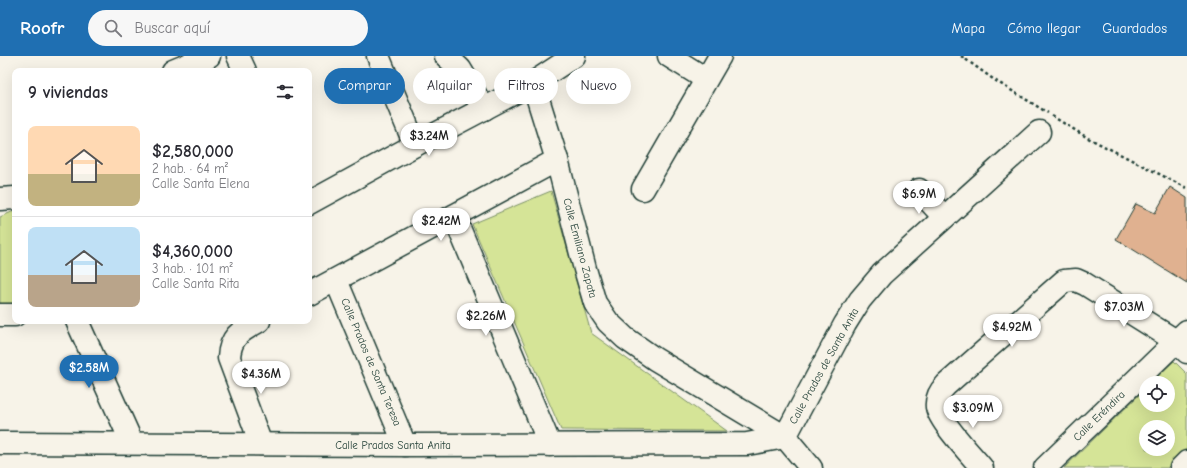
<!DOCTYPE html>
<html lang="es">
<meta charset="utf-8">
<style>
body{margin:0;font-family:"Comic Neue",sans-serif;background:#f7f7f7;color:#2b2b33;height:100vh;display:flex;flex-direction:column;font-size:15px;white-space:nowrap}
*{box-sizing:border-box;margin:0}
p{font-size:13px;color:#7c7c81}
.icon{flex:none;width:22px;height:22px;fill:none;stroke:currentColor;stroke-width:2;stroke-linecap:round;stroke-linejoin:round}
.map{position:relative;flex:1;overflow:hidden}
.details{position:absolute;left:12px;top:12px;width:300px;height:256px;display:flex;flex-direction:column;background:#fff;border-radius:8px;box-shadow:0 4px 16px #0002}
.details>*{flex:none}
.guide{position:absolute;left:324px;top:12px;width:380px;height:36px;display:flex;gap:8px}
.controls{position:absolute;left:1139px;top:320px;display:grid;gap:8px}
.controls a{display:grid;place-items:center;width:36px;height:36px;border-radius:50%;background:#fff;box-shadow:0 4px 16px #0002;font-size:20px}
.price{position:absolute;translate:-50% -34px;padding:0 9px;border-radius:14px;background:#fff;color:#222;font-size:13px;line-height:26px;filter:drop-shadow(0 1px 2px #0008)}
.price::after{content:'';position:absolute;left:50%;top:24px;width:12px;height:9px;margin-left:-6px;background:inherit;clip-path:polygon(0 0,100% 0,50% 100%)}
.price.selected{background:#1f6fb2;color:#fff}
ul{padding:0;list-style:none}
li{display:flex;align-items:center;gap:12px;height:100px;padding:0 16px}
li+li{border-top:1px solid #e1e1e2}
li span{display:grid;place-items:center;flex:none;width:112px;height:80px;border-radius:8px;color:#555}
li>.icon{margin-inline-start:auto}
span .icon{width:48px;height:48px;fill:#fffc;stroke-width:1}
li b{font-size:17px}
h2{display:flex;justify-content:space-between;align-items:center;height:48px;padding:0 16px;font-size:17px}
.pill{padding:0 14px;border-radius:18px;background:#fff;box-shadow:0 4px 16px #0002;font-size:14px;line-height:36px}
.pill.selected{background:#1f6fb2;color:#fff}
header{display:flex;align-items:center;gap:24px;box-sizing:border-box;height:56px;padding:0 20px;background:#1f6fb2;color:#fff}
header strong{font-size:19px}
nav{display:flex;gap:22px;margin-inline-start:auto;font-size:14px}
.search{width:280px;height:36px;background:#f7f7f7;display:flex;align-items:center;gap:10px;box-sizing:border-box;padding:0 14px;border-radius:22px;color:#7c7c81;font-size:15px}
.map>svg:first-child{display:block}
</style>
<header>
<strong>Roofr</strong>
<div class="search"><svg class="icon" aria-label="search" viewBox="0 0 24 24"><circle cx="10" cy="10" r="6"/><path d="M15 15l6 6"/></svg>Buscar aquí</div>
<nav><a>Mapa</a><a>Cómo llegar</a><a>Guardados</a></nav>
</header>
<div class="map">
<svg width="1187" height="412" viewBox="0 0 1187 412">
<rect width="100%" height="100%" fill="#f7f3e8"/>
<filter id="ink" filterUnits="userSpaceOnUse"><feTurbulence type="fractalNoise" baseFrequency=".025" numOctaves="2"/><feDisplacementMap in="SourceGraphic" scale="8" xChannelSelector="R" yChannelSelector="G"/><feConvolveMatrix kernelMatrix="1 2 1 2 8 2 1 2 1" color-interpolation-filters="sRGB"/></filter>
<g filter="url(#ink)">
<!-- green -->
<g fill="#d5e497" stroke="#7a9066" fill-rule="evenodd">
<polygon points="551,135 591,277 727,375 561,374 472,168"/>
<polygon points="14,155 15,159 15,250 0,250 0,161"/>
<path d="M 1174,305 L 1187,318 L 1187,393 L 1167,412 L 1064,412 L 1146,332 L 1146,349 L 1168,349 L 1168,327 L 1151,327 ZM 1146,371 L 1168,371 L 1168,393 L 1146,393 Z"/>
</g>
<!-- building -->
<polygon fill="#e0b190" stroke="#1f3d34" points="1170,131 1187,142 1187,227 1116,183 1136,148 1155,157"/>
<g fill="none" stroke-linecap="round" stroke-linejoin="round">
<!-- minor casing -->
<g stroke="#1f3d34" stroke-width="25">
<g id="minor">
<polyline points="238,0 245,15"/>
<polyline points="378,0 415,89"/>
<polyline points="446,0 460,13 484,53"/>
<polyline points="669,0 706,23"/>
<polyline points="173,15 209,0"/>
<polyline points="533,27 557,104 585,213 595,247 608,266 625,282 655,303 785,381 811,412"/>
<polyline points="643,133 720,0"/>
<polyline points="919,134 944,161"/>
<polyline points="0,143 15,142"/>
<polyline points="309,147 415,89 533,27 574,0"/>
<polyline points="454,160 550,389"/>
<polyline points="336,224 405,389"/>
<polyline points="309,238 557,104"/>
<polyline points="0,259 15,259"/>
<polyline points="77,265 132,387"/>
<path d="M 259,265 C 241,275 230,280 229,302 L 261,388"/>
<polyline points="785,381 845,268 860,244 882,218 1039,76"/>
<polyline points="0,387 405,389 747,388 785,381"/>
<path d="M 982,412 C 972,400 939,365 937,351 C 936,342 940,335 946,329 L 1064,225 L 1076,224 L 1085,228 L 1176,285 L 1187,296"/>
<polyline points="1045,412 1187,275"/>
<polyline points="1181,412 1187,406"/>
</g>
</g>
<!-- path -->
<g stroke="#1f3d34" stroke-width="2.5" stroke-dasharray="3 3" stroke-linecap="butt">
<polyline points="961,0 996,25 1048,57"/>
<polyline points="1052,60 1088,82 1187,132"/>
</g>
<!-- minor -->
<use href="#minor" stroke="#f7f3e8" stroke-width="22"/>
</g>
</g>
<g text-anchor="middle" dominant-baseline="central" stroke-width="3" stroke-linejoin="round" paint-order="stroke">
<!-- street labels -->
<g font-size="11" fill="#1f3d34" stroke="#f7f3e8">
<text transform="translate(580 192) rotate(75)">Calle Emiliano Zapata</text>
<text transform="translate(371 306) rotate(67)">Calle Prados de Santa Teresa</text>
<text transform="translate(824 310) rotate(-61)">Calle Prados de Santa Anita</text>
<text transform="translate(1099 360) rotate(-44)">Calle Eréndira</text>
<text x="393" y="389">Calle Prados Santa Anita</text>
</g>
</g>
</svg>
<div class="controls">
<a><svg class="icon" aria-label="locate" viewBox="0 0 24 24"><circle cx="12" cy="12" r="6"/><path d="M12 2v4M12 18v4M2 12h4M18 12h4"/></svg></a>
<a><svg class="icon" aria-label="layers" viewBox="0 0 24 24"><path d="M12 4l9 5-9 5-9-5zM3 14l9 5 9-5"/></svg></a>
</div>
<b class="price" style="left:429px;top:101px">$3.24M</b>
<b class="price" style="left:919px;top:159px">$6.9M</b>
<b class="price" style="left:441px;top:186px">$2.42M</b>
<b class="price" style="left:1124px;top:272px">$7.03M</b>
<b class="price" style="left:486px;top:281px">$2.26M</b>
<b class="price" style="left:1012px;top:292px">$4.92M</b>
<b class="price selected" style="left:89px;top:333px">$2.58M</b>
<b class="price" style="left:261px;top:339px">$4.36M</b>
<b class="price" style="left:973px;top:373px">$3.09M</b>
<div class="guide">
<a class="pill selected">Comprar</a>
<a class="pill">Alquilar</a>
<a class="pill">Filtros</a>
<a class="pill">Nuevo</a>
</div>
<section class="details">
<h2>9 viviendas<svg class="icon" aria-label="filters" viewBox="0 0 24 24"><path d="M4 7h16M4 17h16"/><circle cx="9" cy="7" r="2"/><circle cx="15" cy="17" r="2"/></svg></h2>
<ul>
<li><span style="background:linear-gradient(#ffd9b3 60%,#c2b280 0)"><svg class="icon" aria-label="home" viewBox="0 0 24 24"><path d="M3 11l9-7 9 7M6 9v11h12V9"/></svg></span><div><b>$2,580,000</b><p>2 hab. · 64 m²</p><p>Calle Santa Elena</p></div></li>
<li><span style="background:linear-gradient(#bfe0f5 60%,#b9a48a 0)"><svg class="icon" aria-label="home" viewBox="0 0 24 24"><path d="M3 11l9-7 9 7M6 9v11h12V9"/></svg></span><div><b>$4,360,000</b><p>3 hab. · 101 m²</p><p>Calle Santa Rita</p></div></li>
</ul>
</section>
</div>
